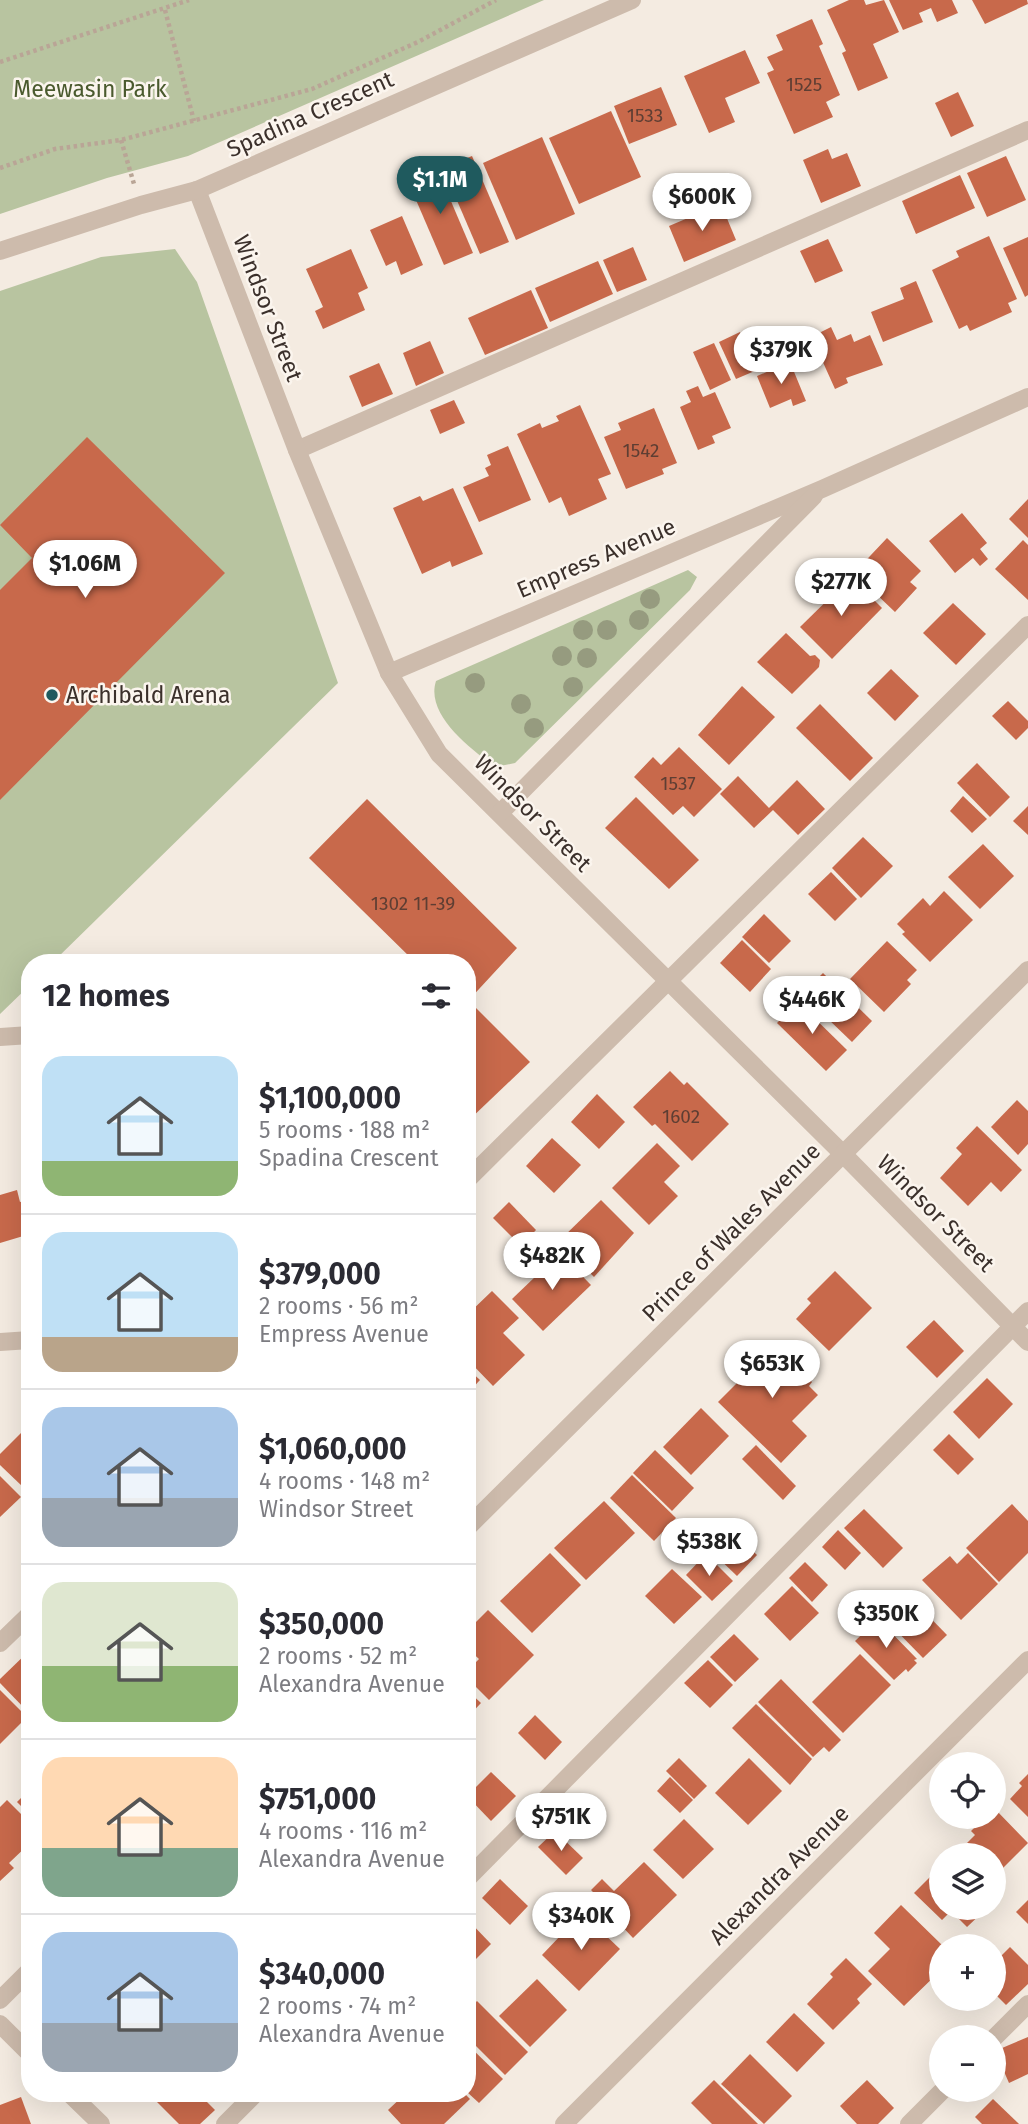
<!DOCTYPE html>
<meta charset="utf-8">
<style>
body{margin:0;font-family:"Fira Sans",sans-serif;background:#f2f2f3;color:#2b2b33;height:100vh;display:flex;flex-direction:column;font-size:26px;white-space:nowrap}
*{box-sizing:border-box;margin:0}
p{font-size:23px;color:#7c7c81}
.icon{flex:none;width:38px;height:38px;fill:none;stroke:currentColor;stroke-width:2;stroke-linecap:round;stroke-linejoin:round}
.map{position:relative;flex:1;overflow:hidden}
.panel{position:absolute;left:21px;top:954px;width:455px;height:1148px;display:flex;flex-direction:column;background:#fff;border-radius:28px;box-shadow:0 7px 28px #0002}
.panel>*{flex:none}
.fabs{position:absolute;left:929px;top:1752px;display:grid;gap:14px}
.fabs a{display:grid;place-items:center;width:77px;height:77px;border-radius:50%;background:#fff;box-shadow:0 7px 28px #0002;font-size:35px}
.price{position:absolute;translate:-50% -60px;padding:0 16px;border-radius:24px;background:#fff;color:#222;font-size:23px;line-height:46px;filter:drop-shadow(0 2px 4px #0008)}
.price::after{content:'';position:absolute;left:50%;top:42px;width:21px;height:16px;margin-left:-10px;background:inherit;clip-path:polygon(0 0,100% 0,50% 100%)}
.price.current{background:#1f5a5e;color:#fff}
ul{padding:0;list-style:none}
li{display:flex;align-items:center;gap:21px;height:175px;padding:0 21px}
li+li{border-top:2px solid #e1e1e2}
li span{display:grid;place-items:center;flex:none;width:196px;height:140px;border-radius:21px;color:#555}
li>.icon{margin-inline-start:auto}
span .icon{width:84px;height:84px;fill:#fffc;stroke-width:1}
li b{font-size:30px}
h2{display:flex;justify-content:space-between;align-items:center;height:84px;padding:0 21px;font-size:30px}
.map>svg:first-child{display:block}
</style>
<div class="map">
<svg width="1028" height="2124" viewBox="0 0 1028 2124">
<rect width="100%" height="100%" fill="#f4ebe1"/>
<!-- green -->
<g fill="#b8c4a0">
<polygon points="0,0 544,0 188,156 107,178 0,214"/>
<polygon points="175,249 197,282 338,683 53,962 30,962 30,985 0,1014 0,291 101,257"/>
<path d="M 688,570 L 697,577 L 690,590 L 515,763 L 495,767 C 471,749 425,715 436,681 Z"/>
</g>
<!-- building -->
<g fill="#c8694b">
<polygon points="849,0 864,0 866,5 884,0 899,32 873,44 888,78 858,91 842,53 846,51 827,10"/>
<polygon points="889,0 952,0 958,13 937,22 931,8 919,13 923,22 903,30"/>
<polygon points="972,0 1027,0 1028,4 985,24"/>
<polygon points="812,19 823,44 819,46 840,95 826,102 833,117 794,134 767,73 774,70 767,57 783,50 776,35"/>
<polygon points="745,50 760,83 725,98 735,122 709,133 684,76"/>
<polygon points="661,87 677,125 629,144 614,106"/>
<polygon points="958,92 974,126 951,137 935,103"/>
<polygon points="611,111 641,177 579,204 549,138"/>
<polygon points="542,137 575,214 516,240 483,163"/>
<polygon points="828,149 832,159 847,153 861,186 821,203 803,160"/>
<polygon points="472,156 509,242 480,254 443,168"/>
<polygon points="1006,156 1026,200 987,217 967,173"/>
<polygon points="436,166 473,253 444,265 407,179"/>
<polygon points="960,175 975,208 916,234 902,201"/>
<polygon points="721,204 736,240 684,262 669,226"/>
<polygon points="402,216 423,265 401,275 396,261 386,266 370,230"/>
<polygon points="989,236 1017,299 1008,303 1012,312 970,331 967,325 959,329 932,270 959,257 956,251"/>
<polygon points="1028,237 1028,295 1025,297 1003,248"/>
<polygon points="828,239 843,271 815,283 800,251"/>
<polygon points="633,247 647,280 617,292 603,260"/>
<polygon points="351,249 368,288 358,293 365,310 323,329 315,311 323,307 306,269"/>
<polygon points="598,261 613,294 550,322 535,288"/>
<polygon points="916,281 933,322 883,342 871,312 904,299 900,288"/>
<polygon points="531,290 548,328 485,355 468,318"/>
<polygon points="831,327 837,340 851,334 854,342 870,335 883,365 846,378 848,383 835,389 817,349 824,346 819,333"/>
<polygon points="740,332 757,370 736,379 719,342"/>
<polygon points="430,341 444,373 416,386 403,353"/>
<polygon points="714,343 731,380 710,390 693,352"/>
<polygon points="790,362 806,401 793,406 791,399 770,408 757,376"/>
<polygon points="379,363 393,394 362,407 349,376"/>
<polygon points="698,386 703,397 715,392 731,428 712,436 715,443 698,450 680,407 691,402 686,391"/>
<polygon points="454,400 465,423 440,434 430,410"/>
<polygon points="580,405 611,474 598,479 607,499 569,516 561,497 549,503 517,434 540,423 542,428 559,421 556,416"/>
<polygon points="654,408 677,463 662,469 664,474 626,489 604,437 621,430 618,423"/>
<polygon points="87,437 225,573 0,800 0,590 32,558 0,525"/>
<polygon points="508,446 531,500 479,522 463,487 489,476 485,468 491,465 487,455"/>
<polygon points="453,488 483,554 452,567 450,561 422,574 393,508 420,496 423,501"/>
<polygon points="1028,499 1028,538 1009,519"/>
<polygon points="962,513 987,543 980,549 988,559 980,566 973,558 955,573 929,541"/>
<polygon points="887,538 921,571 910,582 917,588 895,612 854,573"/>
<polygon points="1023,540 1028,545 1028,600 995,569"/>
<polygon points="851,577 882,608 832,659 800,627"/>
<polygon points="953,603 986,634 956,665 923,633"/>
<polygon points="786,633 810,656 815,655 820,660 819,667 792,694 757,662"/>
<polygon points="891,669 919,696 895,721 867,693"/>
<polygon points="742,686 775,717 729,765 698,735"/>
<polygon points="1008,701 1028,721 1028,728 1016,740 992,716"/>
<polygon points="820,704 873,758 850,781 796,728"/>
<polygon points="679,747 722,789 694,817 683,806 673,815 634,777 653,757 661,765"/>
<polygon points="977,763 1010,797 990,817 957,783"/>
<polygon points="738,776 769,808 797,780 825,809 798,835 773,810 754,828 720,794"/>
<polygon points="963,796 987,819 972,833 950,811"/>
<polygon points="636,797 699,860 669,889 605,828"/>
<polygon points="367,799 517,948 467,1002 467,962 415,962 309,858"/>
<polygon points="1028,806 1028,835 1013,821"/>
<polygon points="863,837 893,866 861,898 832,868"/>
<polygon points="983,844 1014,876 980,909 948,877"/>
<polygon points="831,872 857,899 835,921 808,894"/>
<polygon points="944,891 973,920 930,962 902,934 905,932 897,924 923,898 930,906"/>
<polygon points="764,914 791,941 769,963 742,937"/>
<polygon points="742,940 771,969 750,992 720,963"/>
<polygon points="887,941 917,970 907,980 911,984 884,1012 850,979"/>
<polygon points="823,973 872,1021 852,1042 802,994"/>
<polygon points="470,1002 530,1062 467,1122 467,1004"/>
<polygon points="798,1002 847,1050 826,1071 777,1023"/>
<polygon points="670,1071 684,1085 687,1082 729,1124 692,1161 655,1124 652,1126 633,1107"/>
<polygon points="597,1094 625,1122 599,1149 571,1122"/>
<polygon points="1017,1100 1028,1111 1028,1144 1018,1155 991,1127"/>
<polygon points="977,1126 1022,1170 1001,1192 991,1182 968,1206 940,1178 962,1154 956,1148"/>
<polygon points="552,1138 581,1165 554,1193 526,1166"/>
<polygon points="657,1143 680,1166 664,1182 678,1196 649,1225 612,1188"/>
<polygon points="17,1190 20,1202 30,1199 30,1234 0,1243 0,1195"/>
<polygon points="601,1200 634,1233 594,1277 559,1241"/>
<polygon points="509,1202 536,1230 521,1246 493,1218"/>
<polygon points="560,1253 591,1285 543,1331 512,1299"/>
<polygon points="835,1271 872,1308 829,1351 796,1319 811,1303 807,1299"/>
<polygon points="492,1291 519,1318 503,1333 525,1355 493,1386 467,1359 467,1315"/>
<polygon points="934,1320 964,1351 937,1378 906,1347"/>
<polygon points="780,1344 787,1351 790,1347 806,1363 800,1370 812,1382 809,1386 818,1395 792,1421 807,1436 781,1463 718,1402 744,1376 746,1379 752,1373 742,1362 758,1347 768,1357"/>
<polygon points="467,1368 480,1380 467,1394"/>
<polygon points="987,1378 1013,1404 979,1439 953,1412"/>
<polygon points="701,1408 729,1436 691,1475 663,1447"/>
<polygon points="30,1424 30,1480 23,1487 0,1465 0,1454"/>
<polygon points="949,1434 974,1459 958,1475 933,1450"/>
<polygon points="756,1445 796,1486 783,1500 742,1459"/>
<polygon points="655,1450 694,1488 672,1511 633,1473"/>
<polygon points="632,1475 676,1518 654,1541 610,1498"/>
<polygon points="0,1476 21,1497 0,1517"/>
<polygon points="604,1501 635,1533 586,1580 554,1548"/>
<polygon points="1012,1504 1028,1521 1028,1553 999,1582 966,1548"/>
<polygon points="864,1509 903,1548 883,1568 844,1528"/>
<polygon points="730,1529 757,1555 737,1576 710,1550"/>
<polygon points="838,1530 861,1553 845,1570 822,1547"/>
<polygon points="550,1553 581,1585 532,1633 500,1601"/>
<polygon points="968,1553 998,1584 961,1620 922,1580 950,1556 957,1564"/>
<polygon points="706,1554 733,1581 712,1601 686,1575"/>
<polygon points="805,1562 828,1585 812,1602 789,1578"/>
<polygon points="672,1569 702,1597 674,1624 645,1596"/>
<polygon points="792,1586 819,1613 790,1641 764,1614"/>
<polygon points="907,1594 947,1635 923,1658 883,1617"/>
<polygon points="488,1610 534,1655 489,1700 467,1678 467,1671 479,1659 467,1648 467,1631"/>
<polygon points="878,1619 917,1659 914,1660 917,1663 908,1672 906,1669 894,1680 855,1641"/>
<polygon points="734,1634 759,1659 735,1682 710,1657"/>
<polygon points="30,1650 30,1709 27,1711 0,1683 0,1679"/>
<polygon points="860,1654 891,1685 843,1733 812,1702"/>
<polygon points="708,1660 733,1685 710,1708 684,1683"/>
<polygon points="781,1679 841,1740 829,1752 824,1747 813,1757 758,1702"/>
<polygon points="0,1690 27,1717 0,1744"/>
<polygon points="467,1690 481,1703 467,1718"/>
<polygon points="756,1704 812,1759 790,1785 732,1728"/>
<polygon points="535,1715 562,1742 545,1760 518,1733"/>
<polygon points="679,1758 707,1786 694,1799 666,1771"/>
<polygon points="749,1758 782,1791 748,1825 715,1793"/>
<polygon points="491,1772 516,1796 491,1821 467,1796"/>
<polygon points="1028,1774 1028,1817 1010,1799 1022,1786 1019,1783"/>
<polygon points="670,1777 693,1800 680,1813 657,1791"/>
<polygon points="30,1789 30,1815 17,1802"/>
<polygon points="7,1800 30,1823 30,1843 9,1863 14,1868 0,1881 0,1807"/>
<polygon points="994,1808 1028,1843 994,1877 994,1855 962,1855 958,1852 975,1835 971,1831 986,1816 994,1816"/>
<polygon points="684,1819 714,1849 683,1879 653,1850"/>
<polygon points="555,1831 583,1858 566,1875 538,1847"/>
<polygon points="644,1862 677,1895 633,1938 601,1904 603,1902 591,1890 602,1879 614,1891"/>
<polygon points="942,1865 942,1908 987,1908 967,1927 951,1911 942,1920 914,1893"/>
<polygon points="500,1879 528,1906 510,1925 482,1898"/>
<polygon points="1028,1900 1028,1924 1016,1912"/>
<polygon points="901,1905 942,1945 942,1969 904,2006 868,1971 890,1949 874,1933"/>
<polygon points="582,1913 620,1949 579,1991 542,1955"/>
<polygon points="467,1919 491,1944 467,1968"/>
<polygon points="1010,1947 1028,1965 1028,1984 1006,2005 994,1993 994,1963"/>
<polygon points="846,1958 872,1984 857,1999 860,2003 833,2030 807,2004 833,1977 830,1974"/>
<polygon points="537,1979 567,2010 530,2047 499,2016"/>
<polygon points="477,2001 528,2052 505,2075 467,2037 467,2011"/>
<polygon points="794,2013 825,2043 797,2072 766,2042"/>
<polygon points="1028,2037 1028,2074 1009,2083 995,2051"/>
<polygon points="467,2044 503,2079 479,2103 467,2092"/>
<polygon points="750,2054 792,2096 764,2124 721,2084"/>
<polygon points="714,2080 758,2124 712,2124 691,2103"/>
<polygon points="867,2080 894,2108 878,2124 857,2124 840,2106"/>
<polygon points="164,2093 198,2093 215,2110 200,2124 179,2124 156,2101"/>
<polygon points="406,2093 464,2093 470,2099 444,2124 401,2124 388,2110"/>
<polygon points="21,2097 31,2124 0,2124 0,2105"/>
<polygon points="993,2099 1019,2124 982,2124 975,2117"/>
</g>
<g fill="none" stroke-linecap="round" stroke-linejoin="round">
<!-- path -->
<g stroke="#b9a596" stroke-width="4.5" stroke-dasharray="3.5 3.5" stroke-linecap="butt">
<polyline points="165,10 194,121"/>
<polyline points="0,62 189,0"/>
<polyline points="121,140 134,184"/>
<polyline points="0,168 55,149 121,140 312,89 418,42 496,0"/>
</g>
<!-- service -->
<g stroke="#cdbbac" stroke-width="18">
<polyline points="297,450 1028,130"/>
<polyline points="0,1037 30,1035"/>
<polyline points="467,1180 1028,625"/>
<polyline points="0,1643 30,1614"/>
<polyline points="467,1879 1028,1311"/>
<polyline points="0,2024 30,2054"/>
<polyline points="994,2038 1028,2004"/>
<polyline points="69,2093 101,2124"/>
<polyline points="225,2124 256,2093"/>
<polyline points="909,2124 943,2090"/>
</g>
<!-- minor -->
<g stroke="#cdbbac" stroke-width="18">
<polyline points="197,190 297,450 389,673 439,754 844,1155 1028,1342"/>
<polyline points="389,673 822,489 1028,397"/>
<polyline points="500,813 814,496"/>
<polyline points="0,1342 30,1340"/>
<polyline points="467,1528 1028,970"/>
<polyline points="0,2000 30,1970"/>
<polyline points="564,2124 1028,1660"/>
</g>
<!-- tertiary -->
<polyline stroke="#cdbbac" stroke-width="18" points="0,251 141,205 197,190 632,0"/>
</g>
<!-- trees -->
<g fill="#969b7f">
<circle cx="650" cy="599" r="10"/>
<circle cx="639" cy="620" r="10"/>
<circle cx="583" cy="630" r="10"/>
<circle cx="607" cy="630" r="10"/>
<circle cx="562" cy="656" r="10"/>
<circle cx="587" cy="658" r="10"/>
<circle cx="475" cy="683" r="10"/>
<circle cx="573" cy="687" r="10"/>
<circle cx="521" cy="704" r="10"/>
<circle cx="534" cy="728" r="10"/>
</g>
<!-- markers -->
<circle fill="#1f5a5e" stroke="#fbf5ee" stroke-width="2.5" cx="52" cy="695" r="7"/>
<g text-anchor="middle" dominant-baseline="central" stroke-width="5" stroke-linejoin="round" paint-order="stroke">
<!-- number labels -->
<g font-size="19" fill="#5e3e33">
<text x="804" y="84">1525</text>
<text x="645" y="115">1533</text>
<text x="641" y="450">1542</text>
<text x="678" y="783">1537</text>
<text x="413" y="903">1302 11-39</text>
<text x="681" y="1116">1602</text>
</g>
<!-- park labels -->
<g font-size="23" fill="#4a5a2e" stroke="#fbf5ee">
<text x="90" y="89">Meewasin Park</text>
</g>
<!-- street labels -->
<g font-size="23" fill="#3b302b" stroke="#fbf5ee">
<text transform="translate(310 114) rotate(-24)">Spadina Crescent</text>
<text transform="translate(268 308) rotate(69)">Windsor Street</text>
<text transform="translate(596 558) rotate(-23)">Empress Avenue</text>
<text transform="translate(533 813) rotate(45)">Windsor Street</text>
<text transform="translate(936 1213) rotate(45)">Windsor Street</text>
<text transform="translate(731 1232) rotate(-45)">Prince of Wales Avenue</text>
<text transform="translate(779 1875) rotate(-45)">Alexandra Avenue</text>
</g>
<!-- poi labels -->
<g font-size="23" fill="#3b302b" stroke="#fbf5ee" text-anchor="start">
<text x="66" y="695">Archibald Arena</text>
</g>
</g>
</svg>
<div class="fabs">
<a><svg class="icon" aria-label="locate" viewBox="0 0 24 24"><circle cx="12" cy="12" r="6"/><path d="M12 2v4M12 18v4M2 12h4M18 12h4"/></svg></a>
<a><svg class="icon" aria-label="layers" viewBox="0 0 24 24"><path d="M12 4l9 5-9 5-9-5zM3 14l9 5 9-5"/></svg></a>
<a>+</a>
<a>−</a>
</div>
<b class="price current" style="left:440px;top:216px">$1.1M</b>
<b class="price" style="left:702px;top:233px">$600K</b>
<b class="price" style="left:781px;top:386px">$379K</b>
<b class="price" style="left:85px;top:600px">$1.06M</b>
<b class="price" style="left:841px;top:618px">$277K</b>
<b class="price" style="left:812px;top:1036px">$446K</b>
<b class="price" style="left:552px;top:1292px">$482K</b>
<b class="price" style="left:772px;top:1400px">$653K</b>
<b class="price" style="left:709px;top:1578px">$538K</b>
<b class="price" style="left:886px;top:1650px">$350K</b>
<b class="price" style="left:561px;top:1853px">$751K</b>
<b class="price" style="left:581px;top:1952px">$340K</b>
<section class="panel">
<h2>12 homes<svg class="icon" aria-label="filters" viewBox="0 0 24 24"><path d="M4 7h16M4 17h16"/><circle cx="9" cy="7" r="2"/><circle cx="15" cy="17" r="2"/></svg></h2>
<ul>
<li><span style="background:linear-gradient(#bfe0f5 75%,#8fb573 0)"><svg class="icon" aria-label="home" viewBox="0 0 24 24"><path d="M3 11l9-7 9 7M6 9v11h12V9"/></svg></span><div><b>$1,100,000</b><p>5 rooms · 188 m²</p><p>Spadina Crescent</p></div></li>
<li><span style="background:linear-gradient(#bfe0f5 75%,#b9a48a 0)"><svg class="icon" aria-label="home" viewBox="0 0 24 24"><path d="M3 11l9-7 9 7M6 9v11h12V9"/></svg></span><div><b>$379,000</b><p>2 rooms · 56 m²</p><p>Empress Avenue</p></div></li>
<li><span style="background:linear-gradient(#a9c7e8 65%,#9aa5b1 0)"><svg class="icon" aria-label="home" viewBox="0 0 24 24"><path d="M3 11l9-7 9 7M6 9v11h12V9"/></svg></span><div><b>$1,060,000</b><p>4 rooms · 148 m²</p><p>Windsor Street</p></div></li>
<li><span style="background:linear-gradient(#dfe7d0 60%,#8fb573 0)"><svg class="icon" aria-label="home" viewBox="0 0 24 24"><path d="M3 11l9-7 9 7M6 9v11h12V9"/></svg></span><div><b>$350,000</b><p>2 rooms · 52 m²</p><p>Alexandra Avenue</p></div></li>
<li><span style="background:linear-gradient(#ffd9b3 65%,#7fa58c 0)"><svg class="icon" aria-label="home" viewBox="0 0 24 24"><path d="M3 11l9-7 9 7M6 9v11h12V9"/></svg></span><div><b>$751,000</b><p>4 rooms · 116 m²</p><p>Alexandra Avenue</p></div></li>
<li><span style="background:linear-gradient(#a9c7e8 65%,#9aa5b1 0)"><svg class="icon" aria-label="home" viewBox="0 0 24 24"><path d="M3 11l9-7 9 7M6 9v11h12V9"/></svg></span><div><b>$340,000</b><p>2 rooms · 74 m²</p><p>Alexandra Avenue</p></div></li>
</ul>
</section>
</div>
